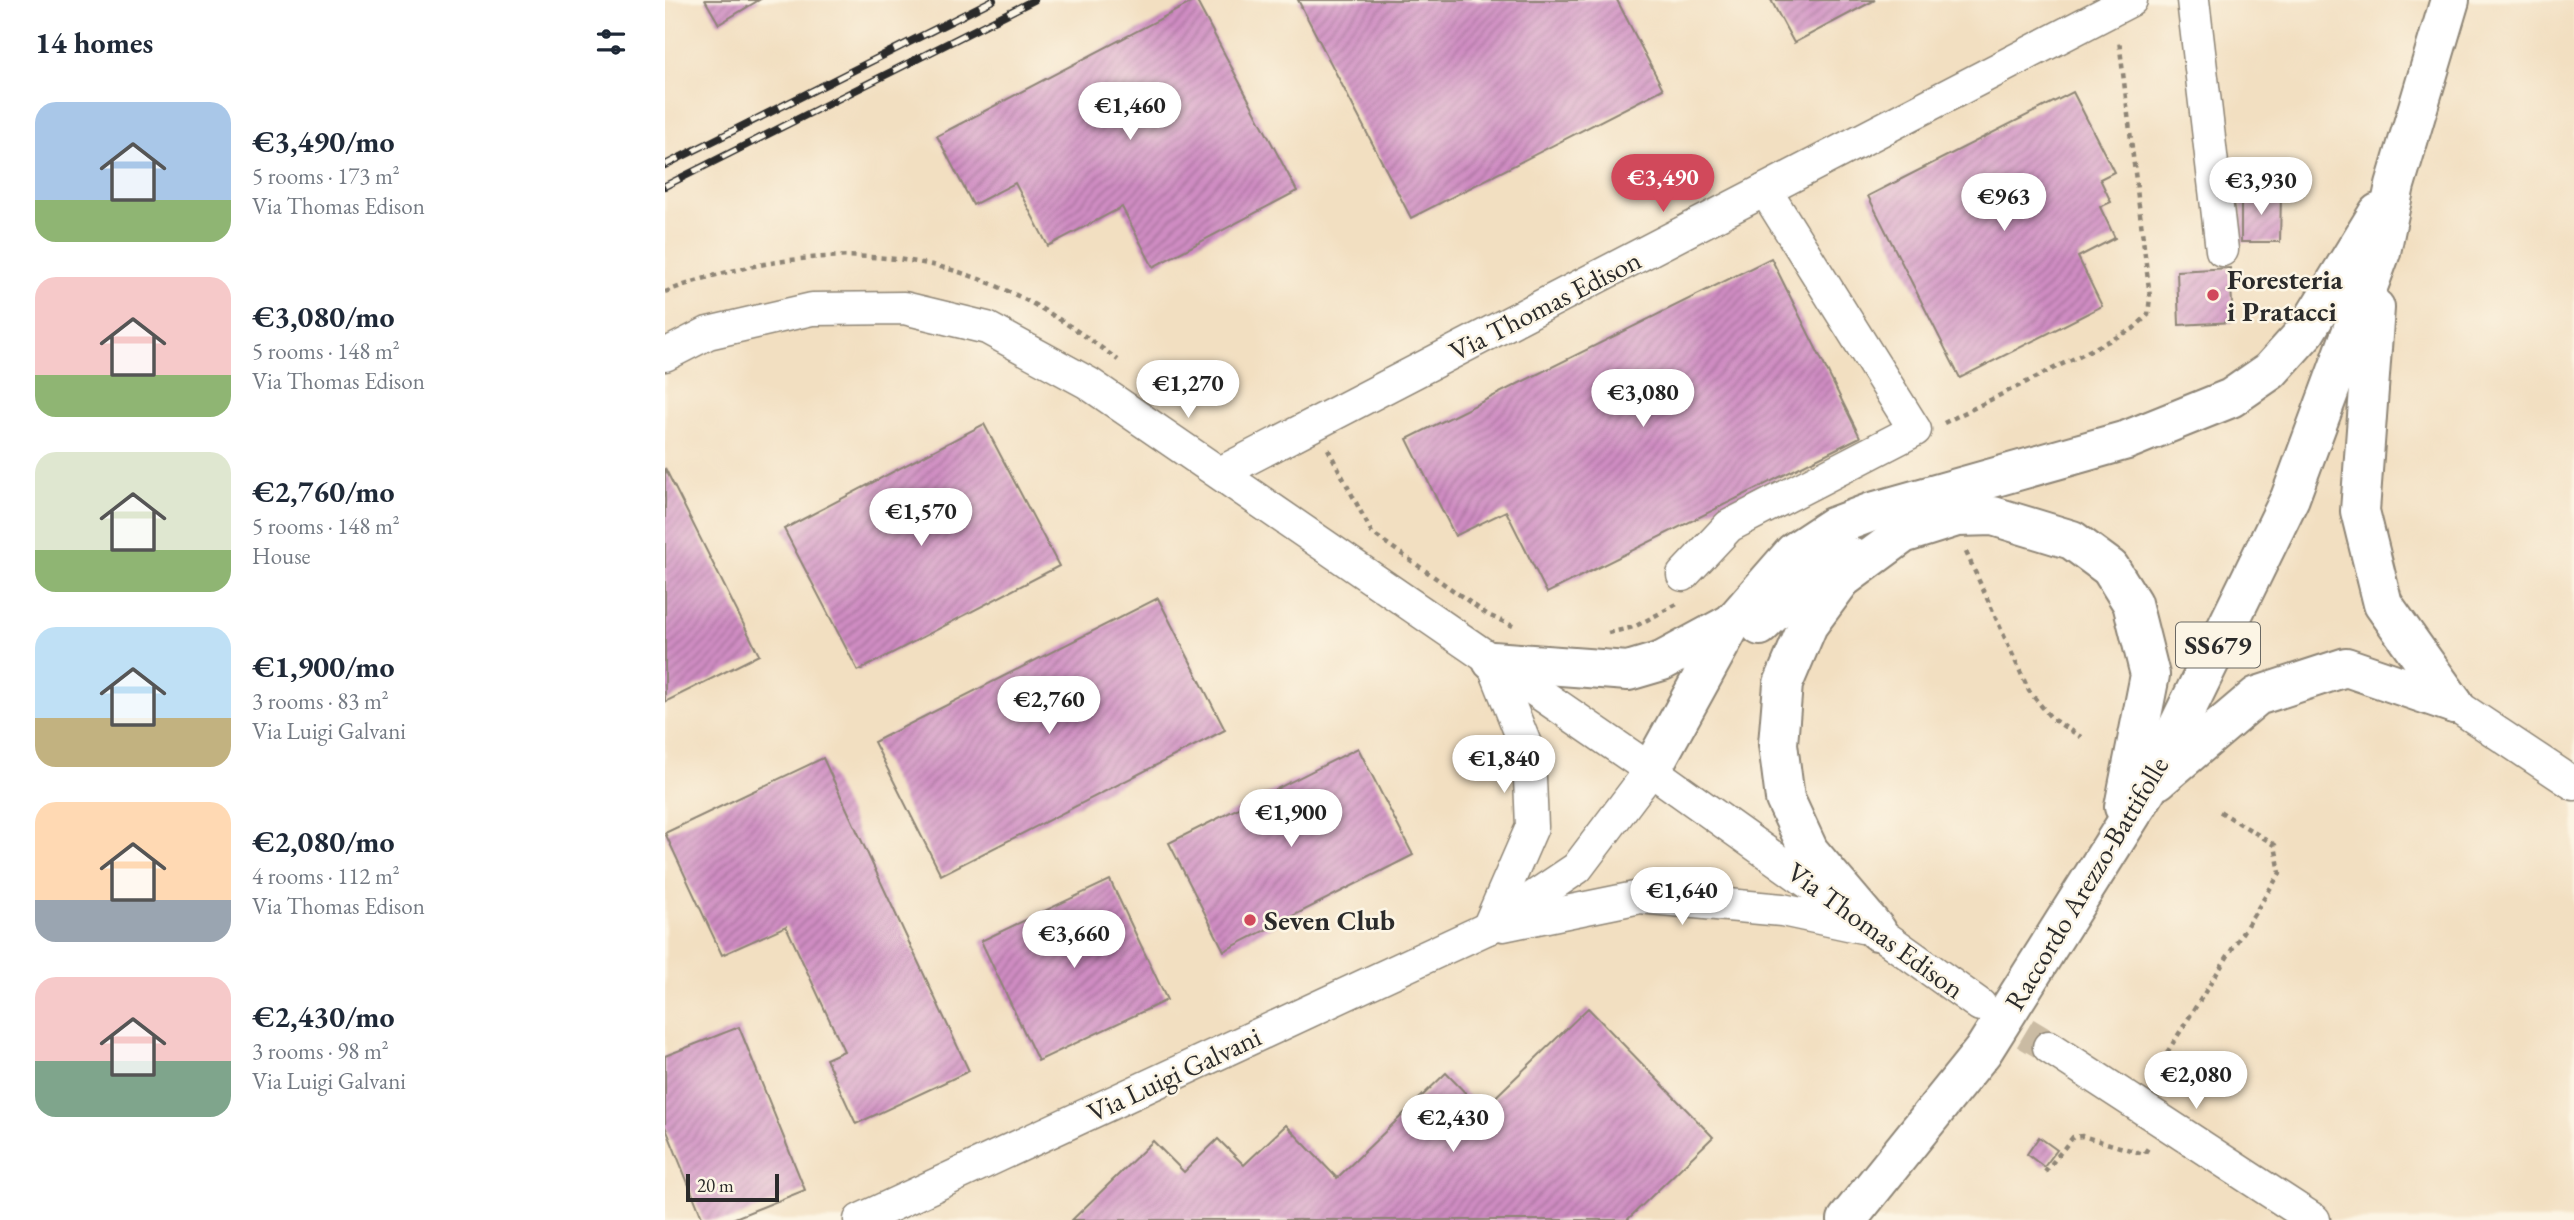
<!DOCTYPE html>
<meta charset="utf-8">
<style>
body{margin:0;font-family:"EB Garamond",serif;background:#f6f6f7;color:#1f2937;height:100vh;display:flex;flex-direction:column;font-size:26px;white-space:nowrap}
*{box-sizing:border-box;margin:0}
p{font-size:23px;color:#747a83}
.icon{flex:none;width:38px;height:38px;fill:none;stroke:currentColor;stroke-width:2;stroke-linecap:round;stroke-linejoin:round}
.map{position:relative;flex:1;overflow:hidden}
.drawer{display:flex;flex-direction:column;background:#fff;width:665px}
.drawer>*{flex:none}
.scale{position:absolute;left:21px;bottom:18px;width:93px;box-sizing:border-box;padding-left:7px;border:4px solid #2b2b2b;border-top:0;font-size:19px;line-height:24px;white-space:nowrap;color:#2b2b2b;-webkit-text-stroke:5px #fcf5e5;paint-order:stroke}
.price{position:absolute;translate:-50% -60px;padding:0 16px;border-radius:24px;background:#fff;color:#222;font-size:23px;line-height:46px;filter:drop-shadow(0 2px 4px #0008)}
.price::after{content:'';position:absolute;left:50%;top:42px;width:21px;height:16px;margin-left:-10px;background:inherit;clip-path:polygon(0 0,100% 0,50% 100%)}
.price.active{background:#d1495b;color:#fff}
ul{padding:0;list-style:none}
li{display:flex;align-items:center;gap:21px;height:175px;padding:0 35px}
li span{display:grid;place-items:center;flex:none;width:196px;height:140px;border-radius:21px;color:#555}
li>.icon{margin-inline-start:auto}
span .icon{width:84px;height:84px;fill:#fffc;stroke-width:1}
li b{font-size:30px}
h2{display:flex;justify-content:space-between;align-items:center;height:84px;padding:0 35px;font-size:30px}
main{display:flex;flex:1;min-height:0}
.map>svg:first-child{display:block}
</style>
<main>
<section class="drawer">
<h2>14 homes<svg class="icon" aria-label="filters" viewBox="0 0 24 24"><path d="M4 7h16M4 17h16"/><circle cx="9" cy="7" r="2"/><circle cx="15" cy="17" r="2"/></svg></h2>
<ul>
<li><span style="background:linear-gradient(#a9c7e8 70%,#8fb573 0)"><svg class="icon" aria-label="home" viewBox="0 0 24 24"><path d="M3 11l9-7 9 7M6 9v11h12V9"/></svg></span><div><b>€3,490/mo</b><p>5 rooms · 173 m²</p><p>Via Thomas Edison</p></div></li>
<li><span style="background:linear-gradient(#f6c9c9 70%,#8fb573 0)"><svg class="icon" aria-label="home" viewBox="0 0 24 24"><path d="M3 11l9-7 9 7M6 9v11h12V9"/></svg></span><div><b>€3,080/mo</b><p>5 rooms · 148 m²</p><p>Via Thomas Edison</p></div></li>
<li><span style="background:linear-gradient(#dfe7d0 70%,#8fb573 0)"><svg class="icon" aria-label="home" viewBox="0 0 24 24"><path d="M3 11l9-7 9 7M6 9v11h12V9"/></svg></span><div><b>€2,760/mo</b><p>5 rooms · 148 m²</p><p>House</p></div></li>
<li><span style="background:linear-gradient(#bfe0f5 65%,#c2b280 0)"><svg class="icon" aria-label="home" viewBox="0 0 24 24"><path d="M3 11l9-7 9 7M6 9v11h12V9"/></svg></span><div><b>€1,900/mo</b><p>3 rooms · 83 m²</p><p>Via Luigi Galvani</p></div></li>
<li><span style="background:linear-gradient(#ffd9b3 70%,#9aa5b1 0)"><svg class="icon" aria-label="home" viewBox="0 0 24 24"><path d="M3 11l9-7 9 7M6 9v11h12V9"/></svg></span><div><b>€2,080/mo</b><p>4 rooms · 112 m²</p><p>Via Thomas Edison</p></div></li>
<li><span style="background:linear-gradient(#f6c9c9 60%,#7fa58c 0)"><svg class="icon" aria-label="home" viewBox="0 0 24 24"><path d="M3 11l9-7 9 7M6 9v11h12V9"/></svg></span><div><b>€2,430/mo</b><p>3 rooms · 98 m²</p><p>Via Luigi Galvani</p></div></li>
</ul>
</section>
<div class="map">
<svg width="1909" height="1220" viewBox="0 0 1909 1220">
<defs>
<pattern id="building-hatch" width="6" height="6" patternUnits="userSpaceOnUse" patternTransform="scale(1.75)"><rect width="6" height="6" fill="#cf8cc2"/><path d="M-1 1l2-2M0 6l6-6M5 7l2-2" fill="none" stroke="#a8739e"/></pattern>
</defs>
<rect width="100%" height="100%" fill="#fcf5e5"/>
<filter id="ink" filterUnits="userSpaceOnUse"><feTurbulence type="fractalNoise" baseFrequency=".0143" numOctaves="2"/><feDisplacementMap in="SourceGraphic" scale="14" xChannelSelector="R" yChannelSelector="G"/><feConvolveMatrix kernelMatrix="1 2 1 2 8 2 1 2 1" color-interpolation-filters="sRGB"/></filter>
<filter id="wash" filterUnits="userSpaceOnUse"><feTurbulence type="fractalNoise" baseFrequency=".00686" numOctaves="4" result="noise"/><feDisplacementMap in="SourceGraphic" scale="28" xChannelSelector="R" yChannelSelector="G"/><feGaussianBlur stdDeviation="1.57" result="paint"/><feColorMatrix in="noise" values="0 0 0 0 0 0 0 0 0 0 0 0 0 0 0 0 0 1.4 0 .05"/><feComposite in="paint" operator="in"/></filter>
<g filter="url(#wash)">
<rect width="100%" height="100%" fill="#f2dfc1"/>
<g id="blocks">
<!-- building -->
<g fill="url(#building-hatch)">
<polygon points="40,0 94,0 54,24"/>
<polygon points="531,0 632,191 488,267 457,207 383,246 350,183 308,205 272,136"/>
<polygon points="633,0 952,0 998,89 746,218"/>
<polygon points="1106,0 1210,0 1129,43"/>
<polygon points="1408,92 1449,172 1435,179 1446,202 1435,207 1450,238 1413,257 1437,306 1295,378 1203,196"/>
<polygon points="1576,193 1616,193 1615,242 1576,242"/>
<polygon points="1106,258 1195,437 882,593 841,511 790,536 742,439"/>
<polygon points="1565,268 1568,322 1514,325 1512,271"/>
<polygon points="319,424 394,566 193,671 119,529"/>
<polygon points="0,468 94,655 0,702"/>
<polygon points="493,598 560,730 276,875 209,742"/>
<polygon points="693,748 748,855 559,951 504,843"/>
<polygon points="158,758 304,1071 191,1124 161,1059 179,1051 121,926 57,955 0,833"/>
<polygon points="445,880 502,1000 373,1061 316,941"/>
<polygon points="923,1008 1048,1137 962,1220 407,1220 488,1141 519,1172 553,1139 579,1165 621,1125 672,1178 781,1073 817,1110"/>
<polygon points="74,1027 140,1190 65,1220 38,1220 0,1126 0,1056"/>
<polygon points="1374,1137 1392,1150 1379,1167 1362,1154"/>
</g>
</g>
</g>
<g filter="url(#ink)">
<use href="#blocks" fill-opacity="0" stroke="#8e8576" stroke-width="2"/>
<g fill="none" stroke-linecap="round" stroke-linejoin="round">
<!-- minor-tunnel -->
<polyline stroke="#cabba3" stroke-width="32" stroke-dasharray="32 16" stroke-linecap="butt" points="1319,1008 1384,1047"/>
<!-- minor casing -->
<g stroke="#8e8576" stroke-width="35">
<g id="minor">
<polyline points="1528,0 1557,250"/>
<polyline points="0,355 43,333 147,309 239,308 322,328 423,383 986,770 1315,1005"/>
<polyline points="555,473 1466,0"/>
<polyline points="1018,575 1064,526 1250,430 1100,190"/>
<polyline points="1789,704 1909,784"/>
<polyline points="838,925 975,897 1117,910 1197,927"/>
<polyline points="823,928 867,827 864,754 827,661"/>
<polyline points="1384,1047 1649,1220"/>
<polyline points="195,1220 823,928 912,868 986,770"/>
</g>
</g>
<!-- major casing -->
<g stroke="#8e8576" stroke-width="42">
<g id="major">
<polyline points="1710,308 1695,511 1718,604 1789,704"/>
<polyline points="1095,626 1137,585 1186,557"/>
<polyline points="827,661 963,671 997,661 1067,623"/>
<polyline points="986,770 1067,623 1129,552 1167,527 1207,512 1462,440 1566,398 1605,371 1641,331 1713,213"/>
<polyline points="1493,780 1592,696 1681,667 1789,704"/>
<polyline points="1212,931 1144,851 1120,799 1113,744 1118,684 1143,625 1177,579 1238,534 1292,517 1328,516 1407,540 1445,568 1467,603 1485,675 1459,807"/>
<polyline points="1182,1220 1318,1051 1482,790 1625,498 1716,252 1730,185 1785,0"/>
</g>
</g>
<!-- path -->
<g stroke="#8e8576" stroke-width="4.5" stroke-dasharray="5 5" stroke-linecap="butt">
<path d="M 0,292 C 90,257 200,243 294,272 C 352,290 404,323 453,360"/>
<polyline points="1279,423 1468,329 1483,315 1485,297 1454,40"/>
<polyline points="663,449 707,533 823,615 848,626"/>
<polyline points="1301,552 1364,691 1387,719 1416,737"/>
<polyline points="943,633 969,627 1012,604"/>
<polyline points="1486,1078 1615,873 1610,845 1551,809"/>
<polyline points="1380,1172 1408,1137 1417,1136 1479,1154 1483,1148"/>
</g>
<!-- minor -->
<use href="#minor" stroke="#fff" stroke-width="32"/>
<!-- major -->
<use href="#major" stroke="#fff" stroke-width="38"/>
<!-- rail casing -->
<g stroke="#2b2b2b" stroke-width="8">
<g id="rail">
<polyline points="0,165 328,0"/>
<polyline points="0,186 369,0"/>
</g>
</g>
<!-- rail -->
<use href="#rail" stroke="#fcf5e5" stroke-width="5" stroke-dasharray="16" stroke-linecap="butt"/>
</g>
</g>
<!-- markers -->
<g fill="#d1495b" stroke="#fcf5e5" stroke-width="2.5">
<circle cx="1548" cy="295" r="7"/>
<circle cx="585" cy="920" r="7"/>
</g>
<g text-anchor="middle" dominant-baseline="central" stroke-width="5" stroke-linejoin="round" paint-order="stroke">
<!-- shield labels -->
<rect fill="#fcf5e5" stroke="#6a6863" stroke-width="2" x="1511" y="622.5" width="84" height="45" rx="5"/>
<g font-size="26" font-weight="bold" fill="#2b2b2b">
<text x="1553" y="645">SS679</text>
</g>
<!-- poi labels -->
<g font-size="28" font-weight="bold" fill="#2b2b2b" stroke="#fcf5e5" text-anchor="start">
<text x="1562" y="279">Foresteria<tspan x="1562" dy="32">i Pratacci</tspan></text>
<text x="599" y="920">Seven Club</text>
</g>
<!-- street labels -->
<g font-size="28" fill="#2b2b2b" stroke="#fcf5e5">
<text transform="translate(880 305) rotate(-27)">Via Thomas Edison</text>
<text transform="translate(1421 883) rotate(-59)">Raccordo Arezzo-Battifolle</text>
<text transform="translate(1211 930) rotate(36)">Via Thomas Edison</text>
<text transform="translate(509 1074) rotate(-25)">Via Luigi Galvani</text>
</g>
</g>
</svg>
<div class="scale">20 m</div>
<b class="price" style="left:465px;top:142px">€1,460</b>
<b class="price active" style="left:998px;top:214px">€3,490</b>
<b class="price" style="left:1596px;top:217px">€3,930</b>
<b class="price" style="left:1339px;top:233px">€963</b>
<b class="price" style="left:523px;top:420px">€1,270</b>
<b class="price" style="left:978px;top:429px">€3,080</b>
<b class="price" style="left:256px;top:548px">€1,570</b>
<b class="price" style="left:384px;top:736px">€2,760</b>
<b class="price" style="left:839px;top:795px">€1,840</b>
<b class="price" style="left:626px;top:849px">€1,900</b>
<b class="price" style="left:1017px;top:927px">€1,640</b>
<b class="price" style="left:409px;top:970px">€3,660</b>
<b class="price" style="left:1531px;top:1111px">€2,080</b>
<b class="price" style="left:788px;top:1154px">€2,430</b>
</div>
</main>
